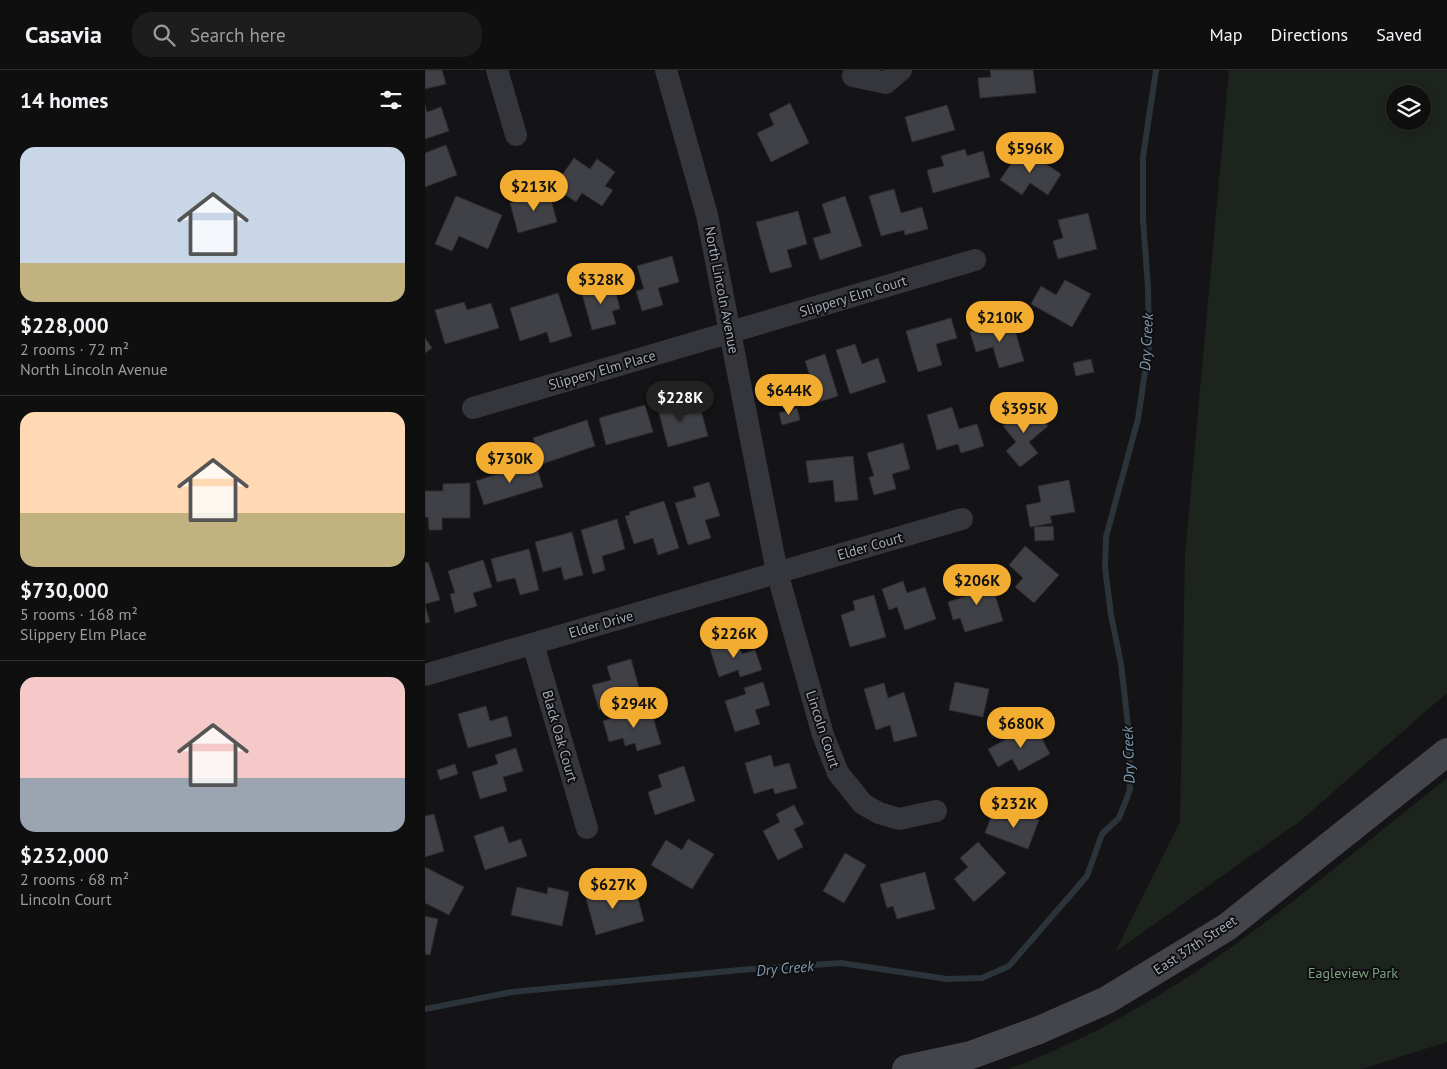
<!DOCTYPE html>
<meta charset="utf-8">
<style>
body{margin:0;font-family:"PT Sans",sans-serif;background:#1d1d1e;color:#f1f3f6;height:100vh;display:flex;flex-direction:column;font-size:19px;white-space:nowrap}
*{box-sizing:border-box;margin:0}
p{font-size:16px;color:#9b9c9f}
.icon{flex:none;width:28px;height:28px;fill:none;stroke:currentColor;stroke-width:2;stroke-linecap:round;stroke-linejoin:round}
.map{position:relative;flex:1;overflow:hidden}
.sheet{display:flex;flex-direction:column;background:#0f0f10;width:425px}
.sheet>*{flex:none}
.controls{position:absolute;left:961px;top:15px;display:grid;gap:10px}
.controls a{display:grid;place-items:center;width:45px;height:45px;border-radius:50%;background:#0f0f10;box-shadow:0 2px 8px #0003,0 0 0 1px #2f2f30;font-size:25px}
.price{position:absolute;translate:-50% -42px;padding:0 11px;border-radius:18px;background:#f2ad31;color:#111;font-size:16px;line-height:32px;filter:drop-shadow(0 1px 2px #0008)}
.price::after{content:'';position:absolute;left:50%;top:30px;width:15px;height:11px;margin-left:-8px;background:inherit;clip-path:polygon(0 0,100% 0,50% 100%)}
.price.selected{background:#222;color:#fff}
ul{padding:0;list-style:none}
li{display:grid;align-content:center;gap:10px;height:265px;padding:0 20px}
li+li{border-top:1px solid #2f2f30}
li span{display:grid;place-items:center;height:155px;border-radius:15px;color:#555}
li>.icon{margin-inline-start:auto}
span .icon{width:90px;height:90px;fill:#fffc;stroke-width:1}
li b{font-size:21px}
h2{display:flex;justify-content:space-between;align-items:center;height:60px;padding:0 20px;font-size:21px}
header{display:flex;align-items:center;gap:30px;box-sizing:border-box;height:70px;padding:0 25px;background:#0f0f10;border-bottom:1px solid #2f2f30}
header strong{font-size:24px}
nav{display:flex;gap:28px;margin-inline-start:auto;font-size:18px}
.search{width:350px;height:45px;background:#1d1d1e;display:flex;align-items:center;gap:12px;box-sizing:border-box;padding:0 18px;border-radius:20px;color:#9b9c9f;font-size:19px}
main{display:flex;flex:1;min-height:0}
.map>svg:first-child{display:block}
</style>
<header>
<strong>Casavia</strong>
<div class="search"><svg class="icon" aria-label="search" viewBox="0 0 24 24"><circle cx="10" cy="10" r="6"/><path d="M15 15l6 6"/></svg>Search here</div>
<nav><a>Map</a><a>Directions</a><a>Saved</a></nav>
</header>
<main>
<section class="sheet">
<h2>14 homes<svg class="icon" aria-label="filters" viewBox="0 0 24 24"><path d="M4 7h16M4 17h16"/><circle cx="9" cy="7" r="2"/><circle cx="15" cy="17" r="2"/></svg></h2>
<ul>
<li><span style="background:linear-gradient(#c9d6e8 75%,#c2b280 0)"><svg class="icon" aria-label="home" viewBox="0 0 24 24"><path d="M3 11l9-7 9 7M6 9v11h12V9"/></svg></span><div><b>$228,000</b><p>2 rooms · 72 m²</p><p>North Lincoln Avenue</p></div></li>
<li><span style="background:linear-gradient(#ffd9b3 65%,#c2b280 0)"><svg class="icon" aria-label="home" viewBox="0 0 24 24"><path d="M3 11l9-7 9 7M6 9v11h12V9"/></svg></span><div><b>$730,000</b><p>5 rooms · 168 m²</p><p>Slippery Elm Place</p></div></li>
<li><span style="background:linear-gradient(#f6c9c9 65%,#9aa5b1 0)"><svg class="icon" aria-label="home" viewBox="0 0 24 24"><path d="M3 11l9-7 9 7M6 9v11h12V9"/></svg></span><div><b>$232,000</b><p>2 rooms · 68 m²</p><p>Lincoln Court</p></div></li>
</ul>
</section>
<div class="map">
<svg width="1022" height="999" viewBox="0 0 1022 999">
<rect width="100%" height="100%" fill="#141416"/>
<!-- green -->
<g fill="#1d241d" fill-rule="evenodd">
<path d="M 804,0 L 1022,0 L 1022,623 L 875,751 L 690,882 L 755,752 L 760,485 ZM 970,24 L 998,24 L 998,51 L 970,51 Z"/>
<path d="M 1022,708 L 1022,972 L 937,999 L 583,999 C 752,938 883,818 1022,708 Z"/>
</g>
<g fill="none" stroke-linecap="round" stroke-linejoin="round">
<!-- stream -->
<polyline stroke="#2b343a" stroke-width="6" points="0,939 87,922 315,900 416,893 522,909 557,908 584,896 662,806 677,764 694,748 705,720 704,664 696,594 686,545 680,497 681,467 713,349 724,275 723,217 718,150 718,87 731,0"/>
</g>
<!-- building -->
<g fill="#404146" stroke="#2e2e32">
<polygon points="0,0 17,0 21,14 0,19"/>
<polygon points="565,0 608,0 611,23 555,28 553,8 566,7"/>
<polygon points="365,33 384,73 346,92 332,63 349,55 344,44"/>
<polygon points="0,35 2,42 16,37 24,61 0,69"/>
<polygon points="522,35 530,60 487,72 480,47"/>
<polygon points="21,75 32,105 0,117 0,83"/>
<polygon points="597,78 636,104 623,125 605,113 597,125 575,110"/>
<polygon points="540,79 542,86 558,81 565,107 508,123 502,100 519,96 516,86"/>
<polygon points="149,88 165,99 172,89 190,102 180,116 188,120 177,136 157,123 151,132 129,117"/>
<polygon points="469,119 476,143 497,137 503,159 480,165 479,160 456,166 444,126"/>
<polygon points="124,122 132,152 93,163 85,133"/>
<polygon points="31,126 77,145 63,179 34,166 27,181 10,174"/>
<polygon points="420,126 437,176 395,190 388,168 406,163 397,134"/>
<polygon points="373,141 382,174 362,180 367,197 345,203 331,152"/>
<polygon points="663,143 672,179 633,189 628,171 638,168 633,150"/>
<polygon points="247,186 254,212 233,218 238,235 217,241 211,221 219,219 212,196"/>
<polygon points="640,210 666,224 647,257 606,234 616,216 631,225"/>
<polygon points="188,211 195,239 187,241 191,254 167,260 156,220"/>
<polygon points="133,223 147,266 125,273 122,262 95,271 85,238"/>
<polygon points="39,232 42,240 66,233 74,258 20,274 10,240"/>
<polygon points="526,248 532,268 511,274 517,295 493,302 481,261"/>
<polygon points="587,250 599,291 574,298 568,277 551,282 545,262"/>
<polygon points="0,268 7,278 0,283"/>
<polygon points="430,274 437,294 453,288 461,312 425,324 411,280"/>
<polygon points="400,284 413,326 378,337 370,311 385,306 380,291"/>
<polygon points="666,289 669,302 651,306 648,293"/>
<polygon points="253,327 257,345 276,340 283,366 243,377 231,332"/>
<polygon points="605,334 623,356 604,372 613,383 595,397 581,381 591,372 578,356"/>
<polygon points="220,335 228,362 181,375 174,348"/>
<polygon points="527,337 534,359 552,354 559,376 536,383 533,374 512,380 502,345"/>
<polygon points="372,338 375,350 357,355 354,343"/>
<polygon points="162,350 170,376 117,394 108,368"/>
<polygon points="478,373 485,399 467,404 471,419 449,425 444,407 449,406 442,383"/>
<polygon points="428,386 433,430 410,432 408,410 384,413 381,391"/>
<polygon points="110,392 118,417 59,435 51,411"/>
<polygon points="644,410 650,442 625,446 627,453 605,457 601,435 616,432 613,416"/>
<polygon points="284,412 295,446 280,450 286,468 263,475 250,433 271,427 268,417"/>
<polygon points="45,413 45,448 17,448 17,460 4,460 3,447 0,447 0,421 18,421 18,414"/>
<polygon points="239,431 254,478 233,485 228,468 209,474 200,446 205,445 204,442"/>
<polygon points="192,449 200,479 177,486 180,500 168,504 156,460"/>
<polygon points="628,456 629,470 610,471 609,457"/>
<polygon points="147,462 158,505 139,510 136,497 118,502 110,472"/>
<polygon points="600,476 634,505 609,533 590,517 598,508 584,495"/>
<polygon points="104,479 114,520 95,525 90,508 72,512 66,489"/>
<polygon points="58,490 67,517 48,523 52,536 30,543 25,524 30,523 23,501"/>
<polygon points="3,492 15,530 0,534 0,493"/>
<polygon points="565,508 578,551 540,562 535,548 528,550 523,532 541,526 538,516"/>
<polygon points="478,511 482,523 500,517 511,549 480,560 472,537 464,540 457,519"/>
<polygon points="449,525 461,567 425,577 416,545 430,540 428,531"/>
<polygon points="0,535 5,552 0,553"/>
<polygon points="311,567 317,584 330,580 337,600 315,607 313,600 294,607 284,576"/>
<polygon points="206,589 215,621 193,627 195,634 174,640 167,615 186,610 182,596"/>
<polygon points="338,612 345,635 330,640 335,654 310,662 300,631 321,624 319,618"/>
<polygon points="530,612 564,619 558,647 524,640"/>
<polygon points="459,613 463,628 479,622 492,666 469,672 465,655 451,660 439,619"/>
<polygon points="61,636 65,651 82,646 87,666 43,678 33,644"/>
<polygon points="225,637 236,674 212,681 210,673 200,676 198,668 184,672 178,651"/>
<polygon points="609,654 625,684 594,701 587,689 573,697 563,679"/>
<polygon points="91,678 98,701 78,707 82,721 55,729 47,702 73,694 70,685"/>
<polygon points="346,685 349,697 364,693 372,718 350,724 348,718 329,724 320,693"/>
<polygon points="30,694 33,704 15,710 12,700"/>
<polygon points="259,696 270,731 230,745 223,722 237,717 233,705"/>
<polygon points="369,735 379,754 369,759 378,777 353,790 338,761 355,752 351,744"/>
<polygon points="589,740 614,750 603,779 560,763 567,744 584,751"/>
<polygon points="9,744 19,781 0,787 0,746"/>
<polygon points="78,756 84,773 96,769 102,786 60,800 49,766"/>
<polygon points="263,769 289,784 267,819 226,795 241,770 257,780"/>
<polygon points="553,772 581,803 549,832 529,809 543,797 535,788"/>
<polygon points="420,783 441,795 419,833 398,821"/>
<polygon points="0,797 39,817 24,845 0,833"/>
<polygon points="500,802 510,839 472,849 468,836 462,838 455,814"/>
<polygon points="182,815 185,827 211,821 219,851 171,865 159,821"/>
<polygon points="92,817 122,824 123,817 144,822 137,856 86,845"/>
<polygon points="0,846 13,849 5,885 0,884"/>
</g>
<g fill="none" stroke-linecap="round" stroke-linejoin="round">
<!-- street -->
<g stroke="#35363b" stroke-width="22">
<polyline points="72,0 91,65"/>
<polyline points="241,0 282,145 352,502 398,665 413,703 438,734 454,743 474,749 511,741"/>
<polyline points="428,6 461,13 476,0"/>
<polyline points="48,338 550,190"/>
<polyline points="108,574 162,758"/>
<polyline points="0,605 537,449"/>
</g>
<!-- secondary -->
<polyline stroke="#43454b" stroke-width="28" points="481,999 546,985 614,960 682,930 802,857 1022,682"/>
</g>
<g text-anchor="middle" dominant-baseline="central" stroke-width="4" stroke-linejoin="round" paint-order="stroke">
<!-- street labels -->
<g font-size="14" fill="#a6abb7" stroke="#0f0f11">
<text transform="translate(297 220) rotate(79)">North Lincoln Avenue</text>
<text transform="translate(428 226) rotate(-17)">Slippery Elm Court</text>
<text transform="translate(177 300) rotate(-16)">Slippery Elm Place</text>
<text transform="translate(445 476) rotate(-16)">Elder Court</text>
<text transform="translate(176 554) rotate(-16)">Elder Drive</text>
<text transform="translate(398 659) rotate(72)">Lincoln Court</text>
<text transform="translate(135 666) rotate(74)">Black Oak Court</text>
<text transform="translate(770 875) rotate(-33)">East 37th Street</text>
</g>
<!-- park labels -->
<g font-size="14" fill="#7da27f" stroke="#0f0f11">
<text x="928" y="903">Eagleview Park</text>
</g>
<!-- water labels -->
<g font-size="15" font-style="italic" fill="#7d9ab2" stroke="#0f0f11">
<text transform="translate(721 272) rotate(-87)">Dry Creek</text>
<text transform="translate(703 685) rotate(-92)">Dry Creek</text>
<text transform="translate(360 898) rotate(-5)">Dry Creek</text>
</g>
</g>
</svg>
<div class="controls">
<a><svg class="icon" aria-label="layers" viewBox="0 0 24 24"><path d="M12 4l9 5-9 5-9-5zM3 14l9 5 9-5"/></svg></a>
</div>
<b class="price" style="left:605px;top:104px">$596K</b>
<b class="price" style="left:109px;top:142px">$213K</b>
<b class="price" style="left:176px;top:235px">$328K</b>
<b class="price" style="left:575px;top:273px">$210K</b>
<b class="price" style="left:364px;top:346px">$644K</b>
<b class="price selected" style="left:255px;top:353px">$228K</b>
<b class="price" style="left:599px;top:364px">$395K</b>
<b class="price" style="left:85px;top:414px">$730K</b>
<b class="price" style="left:552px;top:536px">$206K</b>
<b class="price" style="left:309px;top:589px">$226K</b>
<b class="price" style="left:209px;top:659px">$294K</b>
<b class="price" style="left:596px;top:679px">$680K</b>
<b class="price" style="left:589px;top:759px">$232K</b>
<b class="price" style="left:188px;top:840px">$627K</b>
</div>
</main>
